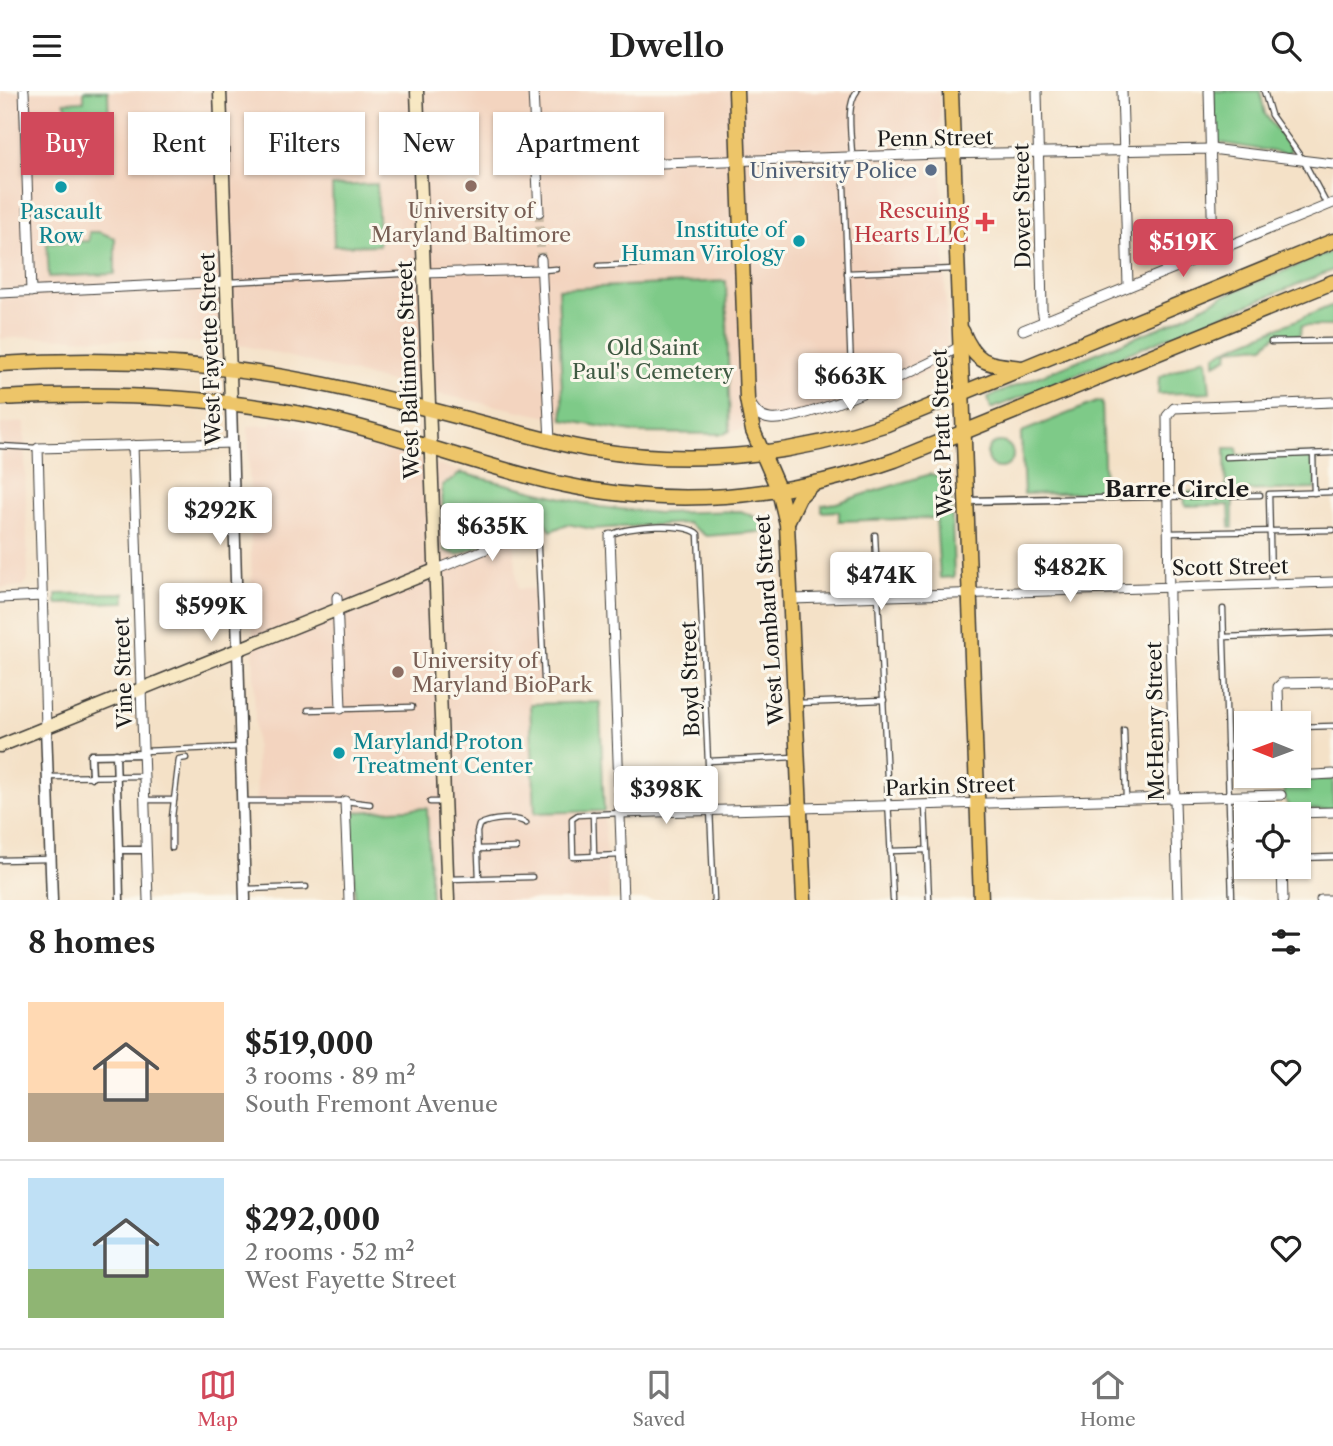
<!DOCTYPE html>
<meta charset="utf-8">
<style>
body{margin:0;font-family:"Libre Caslon Text",serif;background:#f6f6f6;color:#222;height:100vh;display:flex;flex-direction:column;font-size:26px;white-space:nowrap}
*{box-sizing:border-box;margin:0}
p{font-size:23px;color:#767676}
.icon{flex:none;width:38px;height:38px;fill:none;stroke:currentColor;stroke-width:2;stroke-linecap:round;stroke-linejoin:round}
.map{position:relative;height:809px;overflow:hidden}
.sheet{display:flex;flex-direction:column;background:#fff;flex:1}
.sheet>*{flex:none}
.banner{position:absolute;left:21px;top:21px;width:700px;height:63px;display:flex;gap:14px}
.needle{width:46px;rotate:271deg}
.tools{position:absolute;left:1234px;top:620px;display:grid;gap:14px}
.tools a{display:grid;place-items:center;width:77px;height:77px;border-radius:0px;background:#fff;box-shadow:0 2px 5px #0004;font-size:35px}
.price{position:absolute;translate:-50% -60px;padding:0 16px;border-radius:7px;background:#fff;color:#222;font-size:23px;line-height:46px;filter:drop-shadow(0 2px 4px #0008)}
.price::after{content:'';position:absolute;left:50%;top:42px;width:21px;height:16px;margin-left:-10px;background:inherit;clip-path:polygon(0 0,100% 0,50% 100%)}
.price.selected{background:#d1495b;color:#fff}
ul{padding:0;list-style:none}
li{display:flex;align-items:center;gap:21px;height:175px;padding:0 28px}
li+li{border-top:2px solid #e0e0e0}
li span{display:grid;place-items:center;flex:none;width:196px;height:140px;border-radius:0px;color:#555}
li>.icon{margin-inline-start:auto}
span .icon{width:84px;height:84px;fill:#fffc;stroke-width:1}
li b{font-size:30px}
h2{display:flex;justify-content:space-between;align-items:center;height:84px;padding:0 28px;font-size:30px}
.tag{padding:0 24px;border-radius:0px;background:#fff;box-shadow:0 2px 5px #0004;font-size:24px;line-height:63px}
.tag.selected{background:#d1495b;color:#fff}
header{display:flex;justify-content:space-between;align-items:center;height:91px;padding:0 28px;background:#fff;font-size:32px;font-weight:600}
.dock{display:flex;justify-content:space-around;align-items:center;height:98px;border-top:2px solid #e0e0e0;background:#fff;font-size:19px;color:#767676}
.dock a{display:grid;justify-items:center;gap:4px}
.dock .selected{color:#d1495b}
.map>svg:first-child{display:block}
</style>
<header><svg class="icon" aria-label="menu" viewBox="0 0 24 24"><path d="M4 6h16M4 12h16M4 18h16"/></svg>Dwello<svg class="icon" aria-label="search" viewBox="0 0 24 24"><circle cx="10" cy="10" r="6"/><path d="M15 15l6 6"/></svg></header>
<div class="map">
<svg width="1333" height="809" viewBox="0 0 1333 809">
<rect width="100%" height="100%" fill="#fbf7ec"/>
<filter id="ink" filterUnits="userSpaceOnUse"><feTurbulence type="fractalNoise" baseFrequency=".0143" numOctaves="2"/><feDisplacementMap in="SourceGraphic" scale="14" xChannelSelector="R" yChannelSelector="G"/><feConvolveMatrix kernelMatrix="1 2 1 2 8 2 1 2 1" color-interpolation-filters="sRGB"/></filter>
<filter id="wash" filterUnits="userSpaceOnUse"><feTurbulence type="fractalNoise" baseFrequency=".00686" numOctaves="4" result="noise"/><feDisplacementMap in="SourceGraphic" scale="28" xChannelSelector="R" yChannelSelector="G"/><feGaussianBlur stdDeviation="1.57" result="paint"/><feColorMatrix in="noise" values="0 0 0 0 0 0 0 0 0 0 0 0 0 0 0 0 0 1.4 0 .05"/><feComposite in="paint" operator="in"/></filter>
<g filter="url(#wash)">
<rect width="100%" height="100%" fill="#f4e1c7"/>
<!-- built -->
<g fill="#f3d4bf">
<polygon points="0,0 939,0 948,272 834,321 807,329 730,340 725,190 558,198 563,329 444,304 246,255 174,250 27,246 0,248"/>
<polygon points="273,330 414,363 420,369 560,408 545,429 513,443 518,498 534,498 536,536 540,536 542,593 529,594 535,721 604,720 609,809 355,809 351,711 257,714 248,335 271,334"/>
<polygon points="24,331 28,489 23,495 0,497 0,333"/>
</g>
<!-- green -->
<g fill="#7eca88" stroke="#4d7352" stroke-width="2">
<polygon points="84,0 108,0 109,39 67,40 66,15 64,11 84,10"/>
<polygon points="1213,0 1260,0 1265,23 1291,59 1287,63 1215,51"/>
<polygon points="377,93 379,154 334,155 332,95"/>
<polygon points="89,141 99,141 115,147 115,183 49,186 47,152 89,150"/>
<polygon points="1333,160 1333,179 991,318 988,306 1173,231 1223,205"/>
<polygon points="726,190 730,340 724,343 638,342 563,329 558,198"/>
<polygon points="1333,214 1333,235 1301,235 1300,244 1275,245 1264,255 1229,258 1228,266 1215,273 1215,265 1222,260"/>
<polygon points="1204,267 1207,269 1210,301 1158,303 1159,286"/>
<polygon points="1099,310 1102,311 1105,401 1024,403 1021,345 1024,340"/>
<circle cx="1000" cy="364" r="13"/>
<polygon points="1225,357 1237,357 1238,364 1315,363 1316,398 1233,400 1233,437 1230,437 1229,414 1185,415 1184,401 1226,400"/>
<polygon points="461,382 600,416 658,422 741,420 771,433 771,440 706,445 687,432 592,438 567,433 551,440 545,430 457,464 444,459 442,395"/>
<polygon points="930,383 944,386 951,400 954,486 940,487 936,427 839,430 839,420 822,421 822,414 836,412"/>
<polygon points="125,502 125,511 56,513 56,503"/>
<polygon points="600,611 604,720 535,722 530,613"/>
<path d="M 1333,688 L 1333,719 L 1291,718 C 1286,713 1284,709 1284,703 C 1286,683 1319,688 1333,688 Z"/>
<polygon points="427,717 431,809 355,809 351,725 354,724 354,721"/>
</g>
</g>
<g filter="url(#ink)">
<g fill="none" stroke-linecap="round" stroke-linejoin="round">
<!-- minor-tunnel -->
<polyline stroke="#c9baa5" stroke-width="9" stroke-dasharray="9 4.5" stroke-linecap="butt" points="539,121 541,168"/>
<!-- service casing -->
<g stroke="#3c3a36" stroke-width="7">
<g id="service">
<polyline points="1264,0 1271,24 1303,69 1327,114"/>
<path d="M 852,66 C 852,47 845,15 857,0"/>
<polyline points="843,68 852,305"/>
<polyline points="599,175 644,173"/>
<polyline points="543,179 556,178"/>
<polyline points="847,182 955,178"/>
<polyline points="228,191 422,182"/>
<polyline points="1271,251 1333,250"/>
<polyline points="0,355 37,357"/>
<polyline points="1313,363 1314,402"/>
<polyline points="1226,366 1333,362"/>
<polyline points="1056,408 1260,404"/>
<polyline points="537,438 544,588"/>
<polyline points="1169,442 1333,439"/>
<path d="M 611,444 C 625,435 687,431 698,443 L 714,809"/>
<polyline points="875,444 893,809"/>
<polyline points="1271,492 1269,403 1333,401"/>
<polyline points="1223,518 1232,809"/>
<polyline points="1224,546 1333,542"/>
<polyline points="797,612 884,609"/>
<polyline points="308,619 412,616"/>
<polyline points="1298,636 1333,635"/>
<polyline points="1124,639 1126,707"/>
<polyline points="1227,655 1246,655"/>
<polyline points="144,660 240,656"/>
<polyline points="709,670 794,666"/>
<polyline points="48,686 144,685"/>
<polyline points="145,709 174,709"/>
<polyline points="243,710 345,710 370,713"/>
<polyline points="430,711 443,711"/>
<polyline points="925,714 929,809"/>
<polyline points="620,722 578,724 572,728 573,766 621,764"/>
<polyline points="593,723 594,765"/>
<polyline points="1230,752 1246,751"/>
<polyline points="172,757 172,726 179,668 186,667"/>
<polyline points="478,758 516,757"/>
<polyline points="890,760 927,759"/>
<polyline points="1298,767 1333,766"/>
<polyline points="0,769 49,768"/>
<path d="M 479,787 L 477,741 L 479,734 C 490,728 517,725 526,732"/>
<polyline points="449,788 532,786"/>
<polyline points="245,798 306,796"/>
</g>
</g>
<!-- pedestrian casing -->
<g stroke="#3c3a36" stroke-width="9">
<g id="pedestrian">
<polyline points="967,410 1056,408"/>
<polyline points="116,663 119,759"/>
<polyline points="92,686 91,664 143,663"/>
<polyline points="120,809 119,759 146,759"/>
</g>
</g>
<!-- minor casing -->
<g stroke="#3c3a36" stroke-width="11">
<g id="minor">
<polyline points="24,0 31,201"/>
<polyline points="533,0 539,121"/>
<polyline points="1037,0 1042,218 1044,229"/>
<polyline points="1122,0 1128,194"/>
<polyline points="1209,0 1213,161"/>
<polyline points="537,76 941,63 1211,58 1333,73"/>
<polyline points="541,168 550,350"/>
<polyline points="466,181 542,179"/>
<polyline points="424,182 460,181"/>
<polyline points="0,202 227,191"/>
<polyline points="1023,239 1333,112"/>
<path d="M 750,312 C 755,320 760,327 770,328 C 804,332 929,275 960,255"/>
<polyline points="133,354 148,809"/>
<polyline points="610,445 623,809"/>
<polyline points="435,479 537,437"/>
<polyline points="337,506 341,618"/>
<polyline points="0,507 43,505"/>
<polyline points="792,508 1333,491"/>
<polyline points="1279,632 1278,596 1282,592 1333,591"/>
<polyline points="46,636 38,357 233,352"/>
<polyline points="1280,689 1294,685 1333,683"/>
<polyline points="345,710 349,809"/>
<polyline points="1281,718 1295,722 1333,721"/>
<polyline points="620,722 1281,704"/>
<polyline points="1282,775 1283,809"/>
<polyline points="1178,809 1169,511 1167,325 1174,317 1333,311"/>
<polyline points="1321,809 1333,809"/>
</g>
</g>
<!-- tertiary casing -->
<g stroke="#3c3a36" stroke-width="13">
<g id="tertiary">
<polyline points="231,312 245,809"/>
<polyline points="46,636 52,809"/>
</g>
</g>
<!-- secondary casing -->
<g stroke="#3c3a36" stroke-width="15">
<g id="secondary">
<polyline points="220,0 231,312"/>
<polyline points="417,0 448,809"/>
<polyline points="0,655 435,479"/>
</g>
</g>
<!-- primary casing -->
<g stroke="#3c3a36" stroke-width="17">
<g id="primary">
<polyline points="736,0 747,308 753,340 779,400 787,433 804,809"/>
<polyline points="951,0 981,809"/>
<path d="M 962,240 C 976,274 988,273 1022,277"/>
<path d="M 0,273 C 107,266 211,271 316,292 C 377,304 437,320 497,336 C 529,344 561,354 594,359 C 694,375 792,365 887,333 L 1333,150"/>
<path d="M 0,307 C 110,301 219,305 327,328 C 402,345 475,373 551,391 C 669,418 781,409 895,369 L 1333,191"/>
<polyline points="787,431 799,406 812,393"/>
</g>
</g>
<!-- service -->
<use href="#service" stroke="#fff" stroke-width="4.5"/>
<!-- pedestrian -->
<use href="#pedestrian" stroke="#fff" stroke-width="6"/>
<!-- minor -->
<use href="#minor" stroke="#fff" stroke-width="9"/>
<!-- tertiary -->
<use href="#tertiary" stroke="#fff" stroke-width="10"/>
<!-- secondary -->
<use href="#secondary" stroke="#f8e8c3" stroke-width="12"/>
<!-- primary -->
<use href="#primary" stroke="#edc569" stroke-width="14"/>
</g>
</g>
<!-- markers -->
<circle fill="#5c6f8a" stroke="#fbf7ec" stroke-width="2.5" cx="931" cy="79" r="7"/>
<g fill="#8d6e63" stroke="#fbf7ec" stroke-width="2.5">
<circle cx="471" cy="95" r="7"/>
<circle cx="398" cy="581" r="7"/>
</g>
<g fill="#0f9aa8" stroke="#fbf7ec" stroke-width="2.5">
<circle cx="61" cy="96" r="7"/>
<circle cx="799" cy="150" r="7"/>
<circle cx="339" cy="662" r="7"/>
</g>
<path fill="#e0444e" stroke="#fbf7ec" stroke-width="2.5" d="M981.5 120.5h7v7h7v7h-7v7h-7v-7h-7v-7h7z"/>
<g text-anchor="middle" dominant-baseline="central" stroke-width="6" stroke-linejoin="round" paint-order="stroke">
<!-- street labels -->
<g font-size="21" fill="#1c1c1c" stroke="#fbf7ec">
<text transform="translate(935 47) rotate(-1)">Penn Street</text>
<text transform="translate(1022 115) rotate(-91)">Dover Street</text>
<text transform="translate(210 258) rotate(-92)">West Fayette Street</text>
<text transform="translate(408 279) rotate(-92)">West Baltimore Street</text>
<text transform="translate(942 342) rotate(-92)">West Pratt Street</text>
<text transform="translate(1230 476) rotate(-1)">Scott Street</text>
<text transform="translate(769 529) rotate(-94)">West Lombard Street</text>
<text transform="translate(123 582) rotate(-92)">Vine Street</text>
<text transform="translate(690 588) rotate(-92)">Boyd Street</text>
<text transform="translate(1155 630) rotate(-91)">McHenry Street</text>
<text transform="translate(950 695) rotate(-2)">Parkin Street</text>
</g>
<!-- service labels -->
<g font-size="21" fill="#4e5e75" stroke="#fbf7ec" text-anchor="end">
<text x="917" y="79">University Police</text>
</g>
<!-- education labels -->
<g font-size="21" fill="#785e54" stroke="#fbf7ec">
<text x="471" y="119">University of<tspan x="471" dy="24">Maryland Baltimore</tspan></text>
<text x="412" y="569" text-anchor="start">University of<tspan x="412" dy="24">Maryland BioPark</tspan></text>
</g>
<!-- health labels -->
<g font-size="21" fill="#be3a42" stroke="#fbf7ec" text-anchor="end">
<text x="969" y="119">Rescuing<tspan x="969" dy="24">Hearts LLC</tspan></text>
</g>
<!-- culture labels -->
<g font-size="21" fill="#0d838f" stroke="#fbf7ec">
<text x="61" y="120">Pascault<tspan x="61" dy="24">Row</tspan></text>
<text x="785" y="138" text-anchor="end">Institute of<tspan x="785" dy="24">Human Virology</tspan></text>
<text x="353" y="650" text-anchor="start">Maryland Proton<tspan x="353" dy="24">Treatment Center</tspan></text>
</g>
<!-- park labels -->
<g font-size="21" fill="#3e5942" stroke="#fbf7ec">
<text x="653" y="256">Old Saint<tspan x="653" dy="24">Paul's Cemetery</tspan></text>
</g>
<!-- neighbourhood labels -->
<g font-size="23" font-weight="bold" fill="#1c1c1c" stroke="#fbf7ec">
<text x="1177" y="398">Barre Circle</text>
</g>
</g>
</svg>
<div class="tools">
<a><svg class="needle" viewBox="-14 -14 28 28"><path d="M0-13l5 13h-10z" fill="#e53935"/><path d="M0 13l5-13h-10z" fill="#767676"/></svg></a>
<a><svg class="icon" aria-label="locate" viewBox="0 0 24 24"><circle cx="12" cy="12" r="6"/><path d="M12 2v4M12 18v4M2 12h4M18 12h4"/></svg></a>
</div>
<b class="price selected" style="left:1183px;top:188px">$519K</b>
<b class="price" style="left:850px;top:322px">$663K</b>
<b class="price" style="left:220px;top:456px">$292K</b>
<b class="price" style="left:492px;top:472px">$635K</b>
<b class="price" style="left:1070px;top:513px">$482K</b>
<b class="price" style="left:881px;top:521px">$474K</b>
<b class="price" style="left:211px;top:552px">$599K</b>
<b class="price" style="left:666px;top:735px">$398K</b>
<div class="banner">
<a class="tag selected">Buy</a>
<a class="tag">Rent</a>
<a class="tag">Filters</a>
<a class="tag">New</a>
<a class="tag">Apartment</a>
</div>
</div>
<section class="sheet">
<h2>8 homes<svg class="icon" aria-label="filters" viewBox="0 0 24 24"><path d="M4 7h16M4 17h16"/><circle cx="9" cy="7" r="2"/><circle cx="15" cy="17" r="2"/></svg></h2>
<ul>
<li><span style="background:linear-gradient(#ffd9b3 65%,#b9a48a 0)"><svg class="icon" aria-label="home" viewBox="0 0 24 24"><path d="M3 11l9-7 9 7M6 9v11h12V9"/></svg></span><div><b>$519,000</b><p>3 rooms · 89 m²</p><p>South Fremont Avenue</p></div><svg class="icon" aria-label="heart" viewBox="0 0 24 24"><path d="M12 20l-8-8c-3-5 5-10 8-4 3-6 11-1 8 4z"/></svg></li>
<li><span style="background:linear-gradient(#bfe0f5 65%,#8fb573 0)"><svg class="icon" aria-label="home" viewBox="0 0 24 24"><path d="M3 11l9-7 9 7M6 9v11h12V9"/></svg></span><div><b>$292,000</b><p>2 rooms · 52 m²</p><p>West Fayette Street</p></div><svg class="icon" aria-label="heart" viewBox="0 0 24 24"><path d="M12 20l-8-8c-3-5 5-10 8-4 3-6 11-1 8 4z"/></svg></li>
</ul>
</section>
<nav class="dock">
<a class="selected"><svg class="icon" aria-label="map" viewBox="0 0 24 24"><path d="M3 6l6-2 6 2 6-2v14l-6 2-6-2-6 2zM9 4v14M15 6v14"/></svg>Map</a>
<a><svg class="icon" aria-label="saved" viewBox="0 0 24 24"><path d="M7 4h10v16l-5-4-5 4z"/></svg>Saved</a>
<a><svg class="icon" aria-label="home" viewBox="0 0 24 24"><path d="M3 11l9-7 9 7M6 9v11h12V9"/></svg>Home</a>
</nav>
